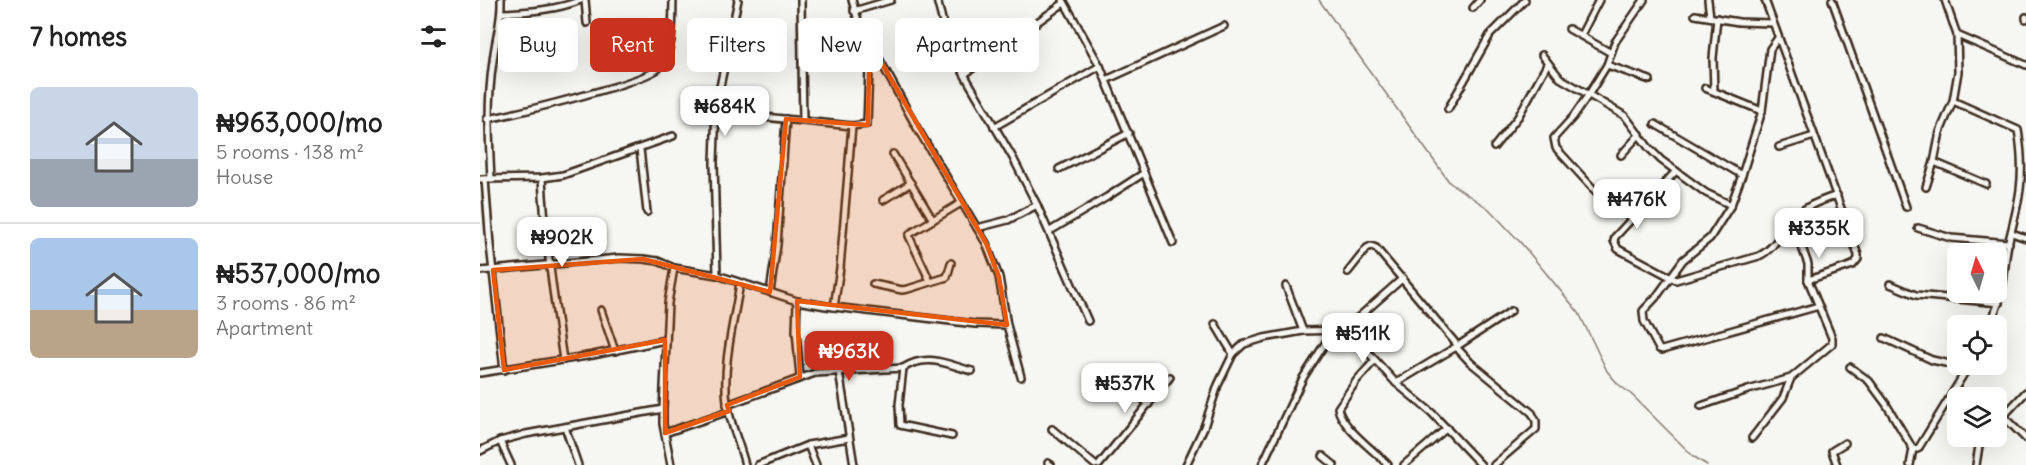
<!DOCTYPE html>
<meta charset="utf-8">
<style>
body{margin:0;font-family:Delius,sans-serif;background:#f2f2f2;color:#222;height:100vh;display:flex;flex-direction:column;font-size:22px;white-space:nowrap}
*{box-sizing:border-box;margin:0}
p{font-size:20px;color:#767676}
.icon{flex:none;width:33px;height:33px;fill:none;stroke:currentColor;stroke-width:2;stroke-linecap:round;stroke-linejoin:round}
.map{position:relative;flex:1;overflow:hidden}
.side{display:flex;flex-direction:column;background:#fff;width:480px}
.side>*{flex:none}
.top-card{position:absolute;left:18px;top:18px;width:570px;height:54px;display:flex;gap:12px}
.needle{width:39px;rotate:355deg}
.buttons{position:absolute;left:1467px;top:243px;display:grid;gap:12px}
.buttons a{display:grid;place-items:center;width:60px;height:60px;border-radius:9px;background:#fff;box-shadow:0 6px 24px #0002;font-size:30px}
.price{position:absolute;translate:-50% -51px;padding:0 14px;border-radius:12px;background:#fff;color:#222;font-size:20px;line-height:39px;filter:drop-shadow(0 2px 3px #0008)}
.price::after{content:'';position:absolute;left:50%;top:36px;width:18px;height:14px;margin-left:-9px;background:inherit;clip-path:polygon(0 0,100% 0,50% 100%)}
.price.active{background:#c8321e;color:#fff}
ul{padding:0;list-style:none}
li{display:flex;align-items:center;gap:18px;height:150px;padding:0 30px}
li+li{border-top:2px solid #e0e0e0}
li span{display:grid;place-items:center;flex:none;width:168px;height:120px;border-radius:9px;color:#555}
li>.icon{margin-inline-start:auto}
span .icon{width:72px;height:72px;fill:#fffc;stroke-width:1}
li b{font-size:26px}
h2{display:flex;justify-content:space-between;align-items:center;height:72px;padding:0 30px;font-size:26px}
.tag{padding:0 21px;border-radius:9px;background:#fff;box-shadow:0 6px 24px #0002;font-size:21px;line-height:54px}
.tag.active{background:#c8321e;color:#fff}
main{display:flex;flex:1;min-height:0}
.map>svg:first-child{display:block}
</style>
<main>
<section class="side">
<h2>7 homes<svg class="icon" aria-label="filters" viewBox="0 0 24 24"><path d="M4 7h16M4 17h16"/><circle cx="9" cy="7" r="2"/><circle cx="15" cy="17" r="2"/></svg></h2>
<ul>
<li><span style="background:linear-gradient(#c9d6e8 60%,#9aa5b1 0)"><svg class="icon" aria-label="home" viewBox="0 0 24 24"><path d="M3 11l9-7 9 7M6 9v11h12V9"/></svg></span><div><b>₦963,000/mo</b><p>5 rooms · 138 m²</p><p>House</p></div></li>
<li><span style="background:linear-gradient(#a9c7e8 60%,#b9a48a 0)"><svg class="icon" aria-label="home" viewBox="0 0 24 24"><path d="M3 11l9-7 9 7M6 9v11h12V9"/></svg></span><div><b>₦537,000/mo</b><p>3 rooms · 86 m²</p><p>Apartment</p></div></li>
</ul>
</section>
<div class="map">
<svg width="1546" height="465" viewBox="0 0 1546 465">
<rect width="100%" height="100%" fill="#f6f6f2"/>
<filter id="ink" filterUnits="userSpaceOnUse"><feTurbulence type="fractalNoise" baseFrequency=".0167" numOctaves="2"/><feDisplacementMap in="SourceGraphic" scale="12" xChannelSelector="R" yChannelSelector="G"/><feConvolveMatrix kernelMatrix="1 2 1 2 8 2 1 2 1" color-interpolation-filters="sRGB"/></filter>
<g filter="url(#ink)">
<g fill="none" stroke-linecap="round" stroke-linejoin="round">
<!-- stream -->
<polyline stroke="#857a71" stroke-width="1.5" points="839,0 970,183 1009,209 1041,243 1099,313 1127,371 1138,384 1152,395 1213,456 1227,465"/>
<!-- street casing -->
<g stroke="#3b2a1e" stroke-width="10">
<g id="street">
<polyline points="105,0 107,23"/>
<polyline points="321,0 323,121"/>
<polyline points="372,0 382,34 396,53 437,128 506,243 519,277 527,325 541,377"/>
<polyline points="457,0 470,50 533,158 557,205 608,321"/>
<polyline points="583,0 620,66 693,243"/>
<polyline points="1228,0 1230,17"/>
<polyline points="1285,0 1378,255 1378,259 1373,265 1328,280"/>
<polyline points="1352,0 1426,207"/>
<polyline points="993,8 1000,0"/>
<polyline points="374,11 411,0"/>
<path d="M 21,13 C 47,12 77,10 101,0"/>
<polyline points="1215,15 1259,22 1292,23"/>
<polyline points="1546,17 1546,19"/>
<polyline points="1089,29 1131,53"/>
<polyline points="1101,35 1119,0"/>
<polyline points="1477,35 1546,65"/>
<polyline points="1298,38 1290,49 1282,111 1262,175 1251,205 1230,238 1203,260 1177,296 1163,311 1164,321 1179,349 1182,350 1339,306"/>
<polyline points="1062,55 1080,78 1145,116 1169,148 1181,160 1226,193 1251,205"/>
<polyline points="1127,65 1170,80"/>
<polyline points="485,74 584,3"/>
<polyline points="626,80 744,26"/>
<polyline points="1225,88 1282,111"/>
<polyline points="1234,91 1233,58 1237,18"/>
<path d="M 1473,101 L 1538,130 C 1546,176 1539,202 1528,244 C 1524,264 1525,285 1518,304 C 1516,311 1512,319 1509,326"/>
<polyline points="968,109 1010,35 1045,0"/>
<polyline points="274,116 372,126 387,124 389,69 396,53"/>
<path d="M 7,119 C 33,114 168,82 180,67 C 195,48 192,23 193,0"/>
<polyline points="1175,124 1262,175"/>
<polyline points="514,127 620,66"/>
<polyline points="1014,147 1038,117 1068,63"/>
<polyline points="1299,147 1334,136"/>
<polyline points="160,149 167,212"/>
<polyline points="413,154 453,220"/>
<polyline points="1141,155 1160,134"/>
<polyline points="1454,162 1506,184"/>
<polyline points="579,169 649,133"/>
<path d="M 1196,171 L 1135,237 L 1134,241 L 1138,249 L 1196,280 L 1279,256 C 1294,249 1301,233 1311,221 C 1324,206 1340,201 1357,195"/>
<path d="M 62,178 C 65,239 74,299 83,360"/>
<polyline points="0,179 62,178 83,175 193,136"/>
<polyline points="5,179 10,245 24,370"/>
<path d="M 11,179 C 9,137 7,102 13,61 C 15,40 22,21 21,0"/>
<polyline points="1446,187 1454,162 1460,132 1473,101 1478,72 1477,35 1465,0"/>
<polyline points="1118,194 1076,148 1074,138 1093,117 1109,94 1127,65 1135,42 1164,0"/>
<polyline points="403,200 431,183"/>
<polyline points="497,228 528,220 557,205"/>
<polyline points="1438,228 1471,238 1529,243"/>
<polyline points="570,231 627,197 664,173"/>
<polyline points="1532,233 1546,238"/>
<polyline points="0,271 139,258 163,259 178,261 194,268 237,275 317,301 346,306 495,324 527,325"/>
<polyline points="868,272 887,248 891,246 896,248 978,346"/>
<polyline points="237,275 234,162 236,106 258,0"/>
<polyline points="450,281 429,236 431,233 481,203"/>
<path d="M 260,283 C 254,322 242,364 247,403 C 250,424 260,444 265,465"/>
<polyline points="393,284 422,290 428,289 467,277 471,263"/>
<polyline points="1410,284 1436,295 1519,303"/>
<polyline points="806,286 823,331"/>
<polyline points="290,292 297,245 306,119"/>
<polyline points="317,301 316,331 320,377"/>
<polyline points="354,307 360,268 372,126"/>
<polyline points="121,310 135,351"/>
<polyline points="735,324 753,354"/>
<polyline points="864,330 923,278"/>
<polyline points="1404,338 1452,360 1488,368"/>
<polyline points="976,347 990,362 1052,413 1056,421 1056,429 1014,465"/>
<path d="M 895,360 L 877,380 L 858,408 C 861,427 895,451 908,465"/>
<polyline points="1370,367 1389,381 1406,404 1433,449 1430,465"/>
<polyline points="423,368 419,405 420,425 472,436"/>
<polyline points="359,371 374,465"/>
<polyline points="0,373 113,355 185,340"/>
<polyline points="637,378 669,404"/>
<polyline points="916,383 976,347 1031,311"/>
<path d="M 247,405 L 335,373 L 423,368 C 447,353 466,364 492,371"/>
<polyline points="1221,406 1268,390 1311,378 1352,344 1352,338 1328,280 1328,264 1312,220"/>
<polyline points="1524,417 1546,439"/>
<polyline points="1516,424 1546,392"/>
<polyline points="85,427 98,465"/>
<polyline points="572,429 615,465"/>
<polyline points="185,433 249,411"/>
<polyline points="1272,438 1303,398 1311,378"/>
<polyline points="20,441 31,465"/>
<polyline points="328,445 336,465"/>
<polyline points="1433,449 1438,449 1490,364"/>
<polyline points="0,451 20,441 46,434 183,409"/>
<polyline points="843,456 854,465"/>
<polyline points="568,463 571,465"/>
<polyline points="191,465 183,424 183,409 188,303 194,268"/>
<polyline points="278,465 328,445 369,438"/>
<polyline points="619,465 690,377"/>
<polyline points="706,465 724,427 738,385 753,354 764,344 784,338 823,331 864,330 875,338 916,383 952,413 1001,465"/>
<polyline points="782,465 823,378 853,331"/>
<polyline points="924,465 967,428"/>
<polyline points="1357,465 1352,451 1365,443"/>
<polyline points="1496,465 1499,446 1505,436"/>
</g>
</g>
<!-- street -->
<use href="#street" stroke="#f6f6f2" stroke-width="5"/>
</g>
</g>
<!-- marked area -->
<path fill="#e8590c" fill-opacity="0.2" stroke="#e8590c" stroke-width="4.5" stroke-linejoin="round" d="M 396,53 L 506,243 L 519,277 L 527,325 L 317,301 L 320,377 L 247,405 L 249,411 L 185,433 L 185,340 L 24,370 L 13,270 L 163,259 L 290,292 L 306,119 L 388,125 L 389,69 Z"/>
</svg>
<div class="buttons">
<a><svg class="needle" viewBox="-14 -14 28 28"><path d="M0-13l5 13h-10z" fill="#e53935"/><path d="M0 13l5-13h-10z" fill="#767676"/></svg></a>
<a><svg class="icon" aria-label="locate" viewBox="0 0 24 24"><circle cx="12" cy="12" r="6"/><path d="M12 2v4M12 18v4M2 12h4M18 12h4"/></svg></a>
<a><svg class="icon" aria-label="layers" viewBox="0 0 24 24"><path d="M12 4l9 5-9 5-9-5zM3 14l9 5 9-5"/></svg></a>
</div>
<b class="price" style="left:245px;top:137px">₦684K</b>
<b class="price" style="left:1157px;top:230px">₦476K</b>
<b class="price" style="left:1339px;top:259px">₦335K</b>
<b class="price" style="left:82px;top:268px">₦902K</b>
<b class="price" style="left:883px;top:364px">₦511K</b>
<b class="price active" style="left:369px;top:382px">₦963K</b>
<b class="price" style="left:645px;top:414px">₦537K</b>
<div class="top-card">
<a class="tag">Buy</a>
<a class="tag active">Rent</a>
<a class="tag">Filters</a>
<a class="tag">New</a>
<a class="tag">Apartment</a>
</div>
</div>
</main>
